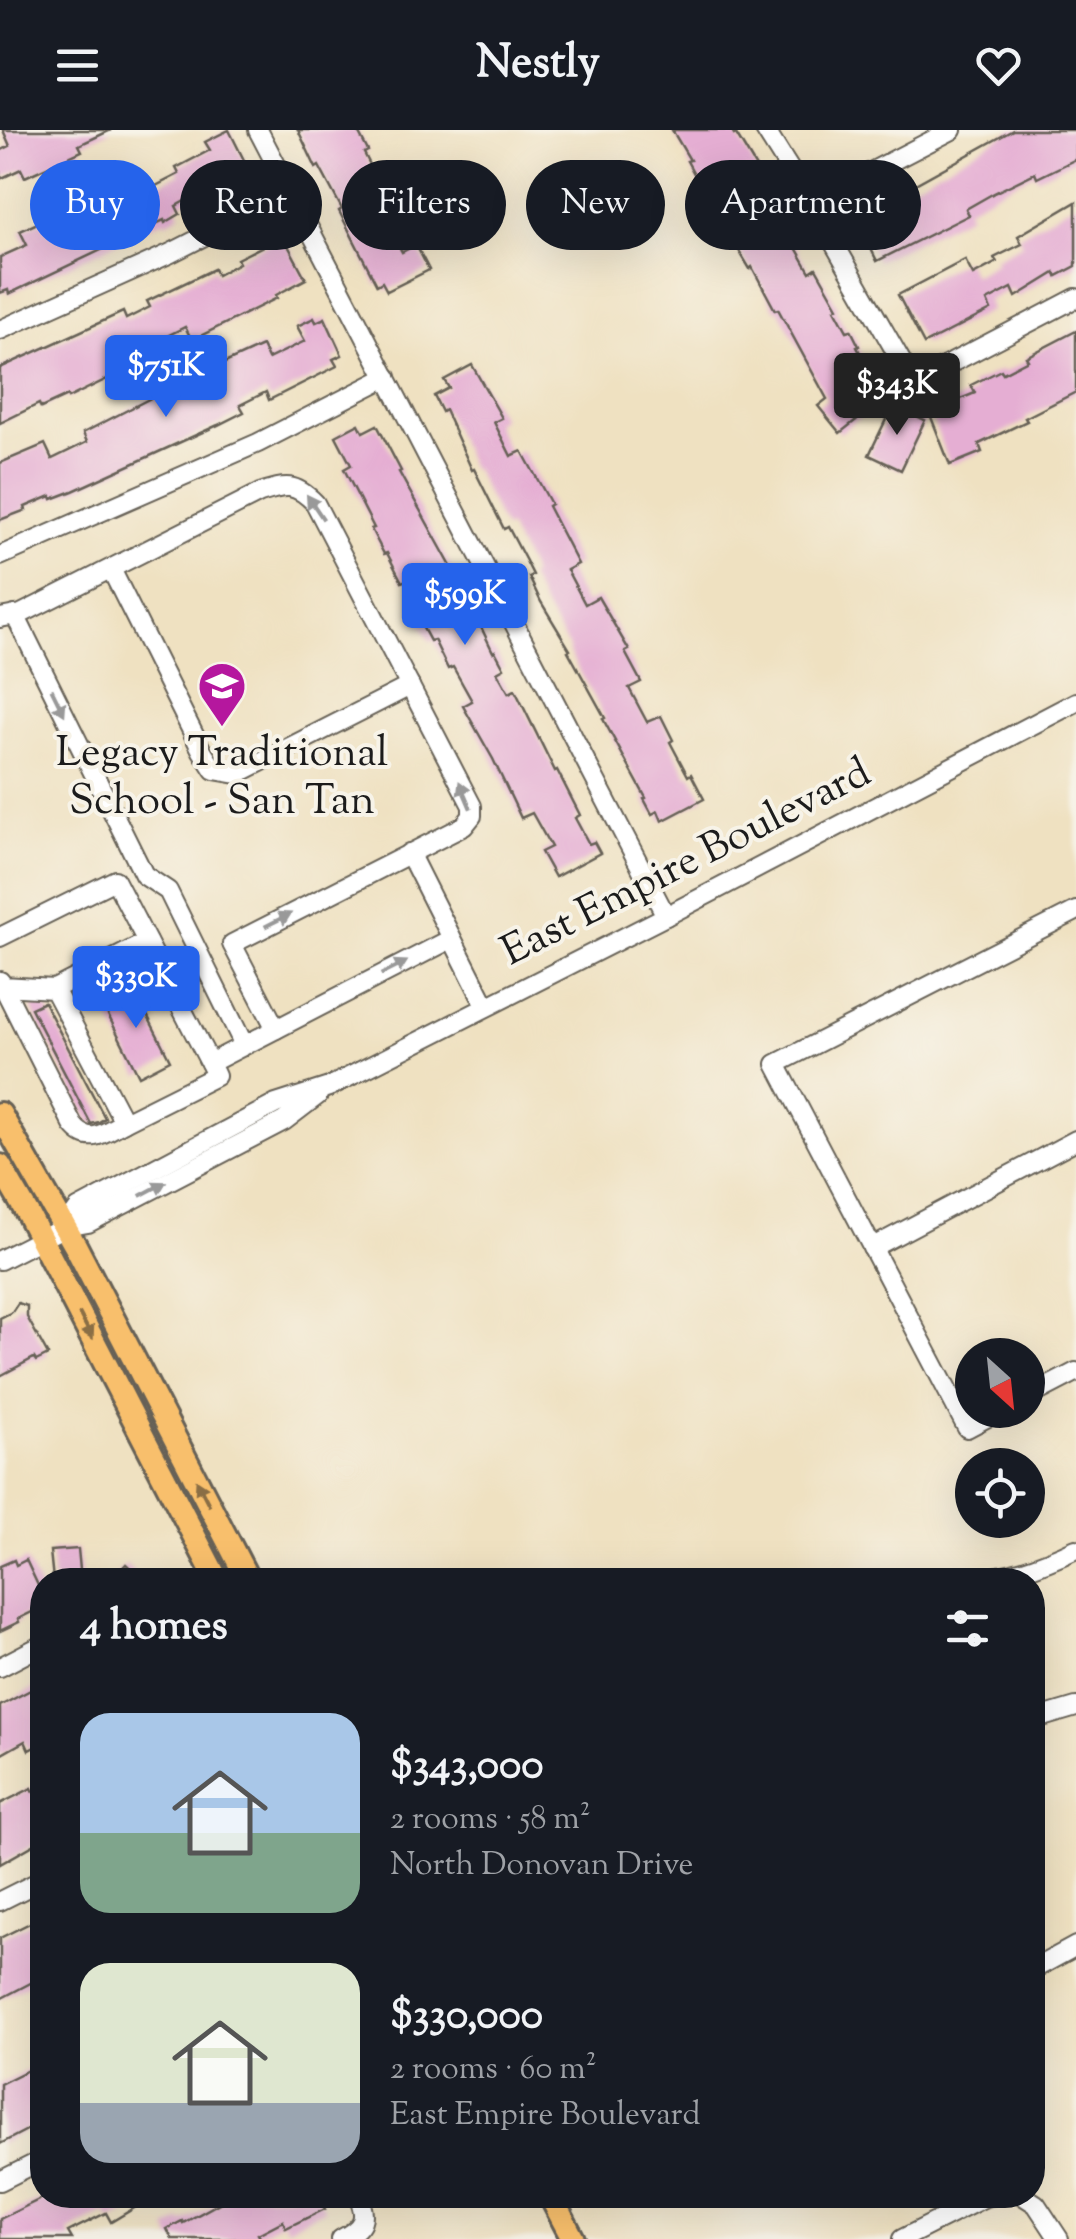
<!DOCTYPE html>
<meta charset="utf-8">
<style>
body{margin:0;font-family:"Sorts Mill Goudy",serif;background:#242831;color:#f1f3f6;height:100vh;display:flex;flex-direction:column;font-size:38px;white-space:nowrap}
*{box-sizing:border-box;margin:0}
p{font-size:32px;color:#9ea1a6}
.icon{flex:none;width:55px;height:55px;fill:none;stroke:currentColor;stroke-width:2;stroke-linecap:round;stroke-linejoin:round}
.map{position:relative;flex:1;overflow:hidden}
.drawer{position:absolute;left:30px;top:1438px;width:1015px;height:640px;display:flex;flex-direction:column;background:#171b24;border-radius:40px;box-shadow:0 10px 40px #0002}
.drawer>*{flex:none}
.banner{position:absolute;left:30px;top:30px;width:1018px;height:90px;display:flex;gap:20px}
.needle{width:65px;rotate:153deg}
.controls{position:absolute;left:955px;top:1208px;display:grid;gap:20px}
.controls a{display:grid;place-items:center;width:90px;height:90px;border-radius:50%;background:#171b24;box-shadow:0 10px 40px #0002;font-size:50px}
.price{position:absolute;translate:-50% -85px;padding:0 22px;border-radius:10px;background:#2563eb;color:#fff;font-size:32px;line-height:65px;filter:drop-shadow(0 2px 5px #0008)}
.price::after{content:'';position:absolute;left:50%;top:60px;width:30px;height:22px;margin-left:-15px;background:inherit;clip-path:polygon(0 0,100% 0,50% 100%)}
.price.selected{background:#222;color:#fff}
ul{padding:0;list-style:none}
li{display:flex;align-items:center;gap:30px;height:250px;padding:0 50px}
li span{display:grid;place-items:center;flex:none;width:280px;height:200px;border-radius:30px;color:#555}
li>.icon{margin-inline-start:auto}
span .icon{width:120px;height:120px;fill:#fffc;stroke-width:1}
li b{font-size:42px}
h2{display:flex;justify-content:space-between;align-items:center;height:120px;padding:0 50px;font-size:42px}
.chip{padding:0 35px;border-radius:45px;background:#171b24;box-shadow:0 10px 40px #0002;font-size:35px;line-height:90px}
.chip.selected{background:#2563eb;color:#fff}
header{display:flex;justify-content:space-between;align-items:center;height:130px;padding:0 50px;background:#171b24;font-size:45px;font-weight:800}
.map>svg:first-child{display:block}
</style>
<header><svg class="icon" aria-label="menu" viewBox="0 0 24 24"><path d="M4 6h16M4 12h16M4 18h16"/></svg>Nestly<svg class="icon" aria-label="heart" viewBox="0 0 24 24"><path d="M12 20l-8-8c-3-5 5-10 8-4 3-6 11-1 8 4z"/></svg></header>
<div class="map">
<svg width="1076" height="2109" viewBox="0 0 1076 2109">
<rect width="100%" height="100%" fill="#f7f3e8"/>
<filter id="ink" filterUnits="userSpaceOnUse"><feTurbulence type="fractalNoise" baseFrequency=".01" numOctaves="2"/><feDisplacementMap in="SourceGraphic" scale="20" xChannelSelector="R" yChannelSelector="G"/><feConvolveMatrix kernelMatrix="1 2 1 2 8 2 1 2 1" color-interpolation-filters="sRGB"/></filter>
<filter id="wash" filterUnits="userSpaceOnUse"><feTurbulence type="fractalNoise" baseFrequency=".0048" numOctaves="4" result="noise"/><feDisplacementMap in="SourceGraphic" scale="40" xChannelSelector="R" yChannelSelector="G"/><feGaussianBlur stdDeviation="2.25" result="paint"/><feColorMatrix in="noise" values="0 0 0 0 0 0 0 0 0 0 0 0 0 0 0 0 0 1.4 0 .05"/><feComposite in="paint" operator="in"/></filter>
<g filter="url(#wash)">
<rect width="100%" height="100%" fill="#efe1c1"/>
<g id="blocks">
<!-- building -->
<g fill="#e5aed3">
<polygon points="3,0 111,0 79,15 82,21 25,47 21,39 0,49 0,21 10,16"/>
<polygon points="229,0 250,42 240,46 243,53 205,73 199,63 176,76 180,84 165,93 164,90 9,164 8,160 0,163 0,127 27,115 20,101 44,90 46,96 83,79 80,72 105,60 107,64 138,49 144,62 179,44 176,38 210,20 205,12"/>
<polygon points="298,0 357,0 368,21 364,23 382,58 385,56 398,80 384,88 402,122 416,115 429,140 387,161 382,152 377,155 339,81 342,79 319,36 316,38"/>
<polygon points="672,0 731,0 734,5 736,4 800,111 794,114 810,142 816,138 838,177 835,179 847,201 851,200 859,216 857,217 865,232 859,235 885,267 840,303 818,276 827,269 778,179 775,180 752,137 750,139 704,62 687,31 690,30"/>
<polygon points="1013,0 1076,0 1076,29 1037,48 1035,43 994,63 966,79 969,85 877,131 853,82 907,56 908,58"/>
<polygon points="1076,72 1076,136 1057,146 1055,143 1016,167 1012,158 987,171 991,180 924,214 898,165 965,130 973,145 997,132 994,128 1022,114 1018,106"/>
<polygon points="283,106 306,149 276,165 277,168 192,210 185,197 149,215 154,226 68,268 67,266 41,278 39,274 0,293 0,238 123,182 126,189 150,177 147,171 214,139 217,145 239,133 237,129"/>
<polygon points="314,188 316,192 325,188 342,225 333,229 337,236 269,270 266,262 240,275 244,282 218,295 73,361 52,369 51,366 25,377 26,380 0,390 0,333 45,314 52,329 87,312 83,303 174,256 262,216 268,229 305,211 297,196"/>
<polygon points="1076,201 1076,262 1025,288 1027,291 979,314 982,322 950,335 929,282 975,263 971,255 1001,240 1003,243 1028,230 1026,227"/>
<polygon points="472,235 502,288 494,292 511,326 522,321 551,374 548,376 578,434 567,440 585,474 598,467 629,520 625,522 641,552 629,558 647,592 661,586 673,610 670,612 688,646 691,644 704,669 662,691 658,681 652,684 644,669 646,668 603,589 605,588 568,521 570,520 541,472 529,447 533,445 526,431 508,397 504,399 474,339 472,340 445,280 442,282 434,266 449,258 444,250"/>
<polygon points="893,275 925,290 901,340 869,325"/>
<polygon points="359,294 363,302 377,295 401,341 399,342 458,449 493,522 495,521 504,538 497,542 509,563 515,560 555,641 557,640 580,685 575,688 589,714 594,712 600,723 555,747 541,722 551,717 532,683 521,688 493,629 463,576 472,571 453,537 448,539 434,510 430,511 417,487 426,483 408,449 402,452 387,423 384,424 371,399 374,398 344,339 351,335 336,306"/>
<polygon points="133,857 170,930 139,946 102,873"/>
<polygon points="44,872 105,988 99,992 91,994 31,878"/>
<polygon points="18,1173 27,1176 27,1187 48,1225 36,1231 34,1228 0,1246 0,1188 12,1182"/>
<polygon points="78,1419 81,1450 53,1450 50,1421"/>
<polygon points="14,1430 16,1435 26,1430 42,1464 42,1477 18,1489 19,1492 0,1501 0,1436"/>
<polygon points="126,1434 143,1450 111,1450"/>
<polygon points="42,1554 42,1613 29,1620 25,1611 0,1625 0,1576"/>
<polygon points="32,1658 34,1662 42,1658 42,1710 0,1734 0,1674"/>
<polygon points="42,1787 42,1847 0,1869 0,1808"/>
<polygon points="42,1933 42,1992 0,2014 0,1954"/>
<polygon points="49,2065 156,2065 111,2092 106,2083 68,2102 72,2109 0,2109 0,2089"/>
<polygon points="234,2065 317,2065 325,2079 286,2098 283,2091 258,2104 261,2109 172,2109 167,2099 182,2091 183,2093"/>
</g>
</g>
</g>
<g filter="url(#ink)">
<use href="#blocks" fill-opacity="0" stroke="#666156" stroke-width="2.5"/>
<g fill="none" stroke-linecap="round" stroke-linejoin="round">
<!-- minor casing -->
<g stroke="#666156" stroke-width="22">
<g id="minor">
<polyline points="258,0 666,786"/>
<polyline points="765,0 811,73 904,236 919,247 938,240 1076,168"/>
<polyline points="811,73 952,0"/>
<polyline points="0,200 171,123 291,62"/>
<polyline points="0,426 258,313 387,247"/>
<polyline points="111,439 202,621 214,640 237,644 410,556"/>
<polyline points="15,485 144,745 168,761 244,915"/>
<path d="M 0,488 L 21,484 L 260,363 C 286,355 294,352 315,373 L 472,676 L 472,686 L 464,696 L 232,814 L 276,899"/>
<polyline points="409,723 486,876"/>
<polyline points="0,807 115,750 210,933"/>
<polyline points="0,851 3,856 54,859 124,992 216,946 210,933 451,809"/>
<path d="M 3,856 L 73,995 C 90,1017 105,1002 124,992"/>
<polyline points="54,859 147,812"/>
<polyline points="65,1097 78,1079 276,974 329,957 666,786 1076,572"/>
<polyline points="872,1118 1076,1010"/>
<polyline points="0,1130 65,1097 88,1093 284,991 318,965"/>
<polyline points="1028,1267 1076,1242"/>
<polyline points="1001,1280 967,1298 776,934 1076,781"/>
<path d="M 967,1450 C 1007,1448 1040,1436 1076,1419"/>
<polyline points="0,1537 42,1515"/>
<polyline points="1032,1590 1076,1577"/>
<polyline points="0,1771 42,1750"/>
<polyline points="1032,1840 1076,1816"/>
<polyline points="0,2051 42,2030"/>
<polyline points="1022,2065 1036,2074 1059,2109"/>
<path d="M 341,2109 C 363,2098 369,2088 357,2065"/>
<polyline points="902,2109 985,2067 995,2065"/>
</g>
</g>
<!-- major casing -->
<g stroke="#666156" stroke-width="28">
<g id="major">
<polyline points="0,984 76,1117 248,1450"/>
<polyline points="0,1036 29,1086 217,1450"/>
<polyline points="550,2065 573,2109"/>
</g>
</g>
<!-- minor -->
<use href="#minor" stroke="#fff" stroke-width="18"/>
<!-- major -->
<use href="#major" stroke="#f8bf6c" stroke-width="22"/>
</g>
<!-- one-way arrows -->
<defs><path id="oneway-solid" d="M-6-.8H1V-3.2L6.5 0L1 3.2V.8H-6Z" transform="scale(2.5)"/></defs>
<g fill="#999">
<use href="#oneway-solid" transform="translate(315 377) rotate(-124)"/>
<use href="#oneway-solid" transform="translate(58 572) rotate(64)"/>
<use href="#oneway-solid" transform="translate(465 665) rotate(-113)"/>
<use href="#oneway-solid" transform="translate(278 790) rotate(-27)"/>
<use href="#oneway-solid" transform="translate(394 838) rotate(-27)"/>
<use href="#oneway-solid" transform="translate(153 1059) rotate(-28)"/>
</g>
<g fill="#8a6e44">
<use href="#oneway-solid" transform="translate(86 1196) rotate(62)"/>
<use href="#oneway-solid" transform="translate(203 1363) rotate(-117)"/>
</g>
</g>
<!-- icons -->
<defs>
<g id="school-pin" transform="scale(2.5)"><path d="M0 17L-7.5 6A9.5 9.5 0 1 1 7.5 6Z" fill="#b5179e" stroke="#f7f3e8"/><path d="M0-5L7-2L0 1L-7-2ZM-4 1L0 2.5L4 1V4Q0 6-4 4Z" fill="#fff"/></g>
</defs>
<g fill-rule="evenodd">
<use href="#school-pin" x="222" y="556"/>
</g>
<g text-anchor="middle" dominant-baseline="central" stroke-width="8" stroke-linejoin="round" paint-order="stroke">
<!-- poi labels -->
<g font-size="42" fill="#1c1c1c" stroke="#f7f3e8">
<text x="222" y="625">Legacy Traditional<tspan x="222" dy="48">School - San Tan</tspan></text>
</g>
<!-- street labels -->
<g font-size="42" fill="#1c1c1c" stroke="#f7f3e8">
<text transform="translate(687 734) rotate(-27)">East Empire Boulevard</text>
</g>
</g>
</svg>
<div class="controls">
<a><svg class="needle" viewBox="-14 -14 28 28"><path d="M0-13l5 13h-10z" fill="#e53935"/><path d="M0 13l5-13h-10z" fill="#9ea1a6"/></svg></a>
<a><svg class="icon" aria-label="locate" viewBox="0 0 24 24"><circle cx="12" cy="12" r="6"/><path d="M12 2v4M12 18v4M2 12h4M18 12h4"/></svg></a>
</div>
<b class="price" style="left:166px;top:290px">$751K</b>
<b class="price selected" style="left:897px;top:308px">$343K</b>
<b class="price" style="left:465px;top:518px">$599K</b>
<b class="price" style="left:136px;top:901px">$330K</b>
<div class="banner">
<a class="chip selected">Buy</a>
<a class="chip">Rent</a>
<a class="chip">Filters</a>
<a class="chip">New</a>
<a class="chip">Apartment</a>
</div>
<section class="drawer">
<h2>4 homes<svg class="icon" aria-label="filters" viewBox="0 0 24 24"><path d="M4 7h16M4 17h16"/><circle cx="9" cy="7" r="2"/><circle cx="15" cy="17" r="2"/></svg></h2>
<ul>
<li><span style="background:linear-gradient(#a9c7e8 60%,#7fa58c 0)"><svg class="icon" aria-label="home" viewBox="0 0 24 24"><path d="M3 11l9-7 9 7M6 9v11h12V9"/></svg></span><div><b>$343,000</b><p>2 rooms · 58 m²</p><p>North Donovan Drive</p></div></li>
<li><span style="background:linear-gradient(#dfe7d0 70%,#9aa5b1 0)"><svg class="icon" aria-label="home" viewBox="0 0 24 24"><path d="M3 11l9-7 9 7M6 9v11h12V9"/></svg></span><div><b>$330,000</b><p>2 rooms · 60 m²</p><p>East Empire Boulevard</p></div></li>
</ul>
</section>
</div>
